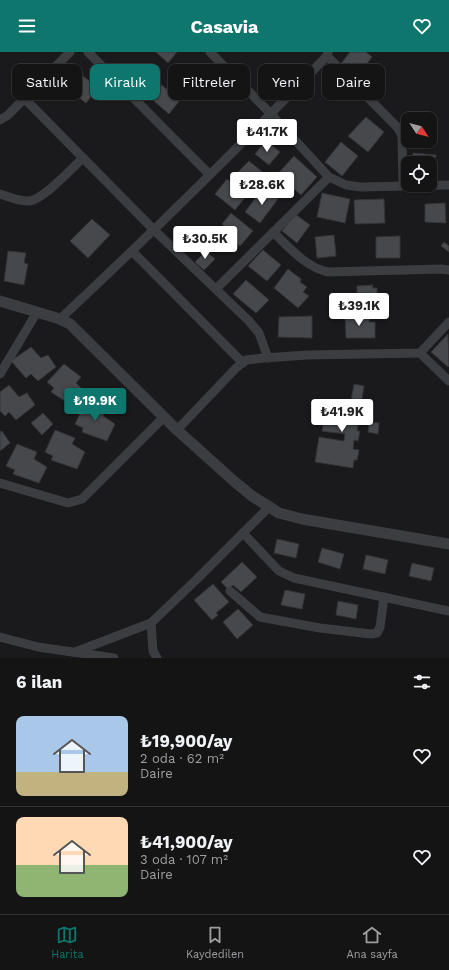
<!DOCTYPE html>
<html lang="tr">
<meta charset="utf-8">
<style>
body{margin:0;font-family:"Work Sans",sans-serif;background:#1d1d1e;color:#f1f3f6;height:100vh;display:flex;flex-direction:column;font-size:15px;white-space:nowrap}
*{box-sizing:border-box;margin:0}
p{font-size:13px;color:#9d9ea0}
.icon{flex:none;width:22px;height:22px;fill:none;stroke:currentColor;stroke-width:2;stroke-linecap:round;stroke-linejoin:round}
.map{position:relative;height:606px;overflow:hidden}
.sheet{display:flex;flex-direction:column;background:#141415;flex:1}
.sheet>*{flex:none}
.banner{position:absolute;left:12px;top:12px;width:425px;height:36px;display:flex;gap:8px}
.needle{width:26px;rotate:126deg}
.buttons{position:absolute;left:401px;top:60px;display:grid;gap:8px}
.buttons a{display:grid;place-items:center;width:36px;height:36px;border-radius:8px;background:#141415;box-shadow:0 1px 3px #0004,0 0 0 1px #333334;font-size:20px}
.price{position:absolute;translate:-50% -34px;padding:0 9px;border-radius:4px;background:#fff;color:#222;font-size:13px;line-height:26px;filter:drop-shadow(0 1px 2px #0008)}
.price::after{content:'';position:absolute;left:50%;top:24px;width:12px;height:9px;margin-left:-6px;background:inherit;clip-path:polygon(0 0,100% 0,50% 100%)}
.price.selected{background:#0f766e;color:#fff}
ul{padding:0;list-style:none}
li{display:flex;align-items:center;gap:12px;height:100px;padding:0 16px}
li+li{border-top:1px solid #333334}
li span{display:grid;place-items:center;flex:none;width:112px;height:80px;border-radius:8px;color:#555}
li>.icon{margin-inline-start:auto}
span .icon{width:48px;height:48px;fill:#fffc;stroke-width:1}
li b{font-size:17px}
h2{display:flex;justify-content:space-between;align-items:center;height:48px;padding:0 16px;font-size:17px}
.tag{padding:0 14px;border-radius:8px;background:#141415;box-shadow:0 1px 3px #0004,0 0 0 1px #333334;font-size:14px;line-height:36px}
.tag.selected{background:#0f766e;color:#fff}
header{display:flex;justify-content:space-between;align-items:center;height:52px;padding:0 16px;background:#0f766e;color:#fff;font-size:18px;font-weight:700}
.tab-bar{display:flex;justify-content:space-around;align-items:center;height:56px;border-top:1px solid #333334;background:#141415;font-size:11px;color:#9d9ea0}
.tab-bar a{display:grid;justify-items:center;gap:2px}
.tab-bar .selected{color:#0f766e}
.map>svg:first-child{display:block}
</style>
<header><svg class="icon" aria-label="menu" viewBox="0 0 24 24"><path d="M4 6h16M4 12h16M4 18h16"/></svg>Casavia<svg class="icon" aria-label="heart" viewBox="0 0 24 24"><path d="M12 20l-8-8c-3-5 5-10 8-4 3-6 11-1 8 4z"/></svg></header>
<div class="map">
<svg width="449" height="606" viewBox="0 0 449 606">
<rect width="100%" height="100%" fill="#1a1a1c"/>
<!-- building -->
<g fill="#47484c" stroke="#343438">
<polygon points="156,0 177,0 168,11"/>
<polygon points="350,0 366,0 372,5 356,26 340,13"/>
<polygon points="73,16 98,36 86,51 61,32"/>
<polygon points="159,31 180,48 169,62 148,44"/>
<polygon points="366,65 384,80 368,100 348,84"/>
<polygon points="430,76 434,76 434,93 410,93 410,89 430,89"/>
<polygon points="266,88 280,100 269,113 255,102"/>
<polygon points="341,90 358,104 342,124 325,110"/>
<polygon points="413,101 436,103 434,119 430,119 430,111 412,111"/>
<polygon points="294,104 317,125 301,143 293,136 288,141 273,127"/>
<polygon points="249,109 265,122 251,139 240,130 243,127 237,121"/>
<polygon points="227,127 247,143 235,158 215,142"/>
<polygon points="263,136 278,147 260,171 245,160"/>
<polygon points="322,141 350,147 345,171 317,165"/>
<polygon points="384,147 385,171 355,172 354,148"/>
<polygon points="445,151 446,171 425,170 425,152"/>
<polygon points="231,161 253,179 240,194 222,179 225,175 222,172"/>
<polygon points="295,162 310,173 297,191 282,179"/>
<polygon points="92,167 110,183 88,206 70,189"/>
<polygon points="334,183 336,204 317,206 315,185"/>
<polygon points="400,184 400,206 376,206 376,185"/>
<polygon points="444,190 449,194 449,200 441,194"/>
<polygon points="263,198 281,213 267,229 248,214"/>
<polygon points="8,199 26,201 24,211 28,212 24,233 4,229"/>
<polygon points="206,199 215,207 204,218 195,210"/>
<polygon points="288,217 301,227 300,230 307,235 303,240 309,244 298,256 274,236"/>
<polygon points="246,228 269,248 256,261 233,242"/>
<polygon points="373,233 372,236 377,236 377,247 357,248 357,234"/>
<polygon points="345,262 370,264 369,270 375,270 375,286 346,286"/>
<polygon points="312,264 312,286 278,285 279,265"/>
<polygon points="448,282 449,314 448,315 431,300"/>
<polygon points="31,295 41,306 48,303 56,315 38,329 31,322 26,326 11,309"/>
<polygon points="64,312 81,325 76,331 86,341 74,355 51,340 54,336 47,330"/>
<polygon points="354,332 364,334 361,352 364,353 363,361 360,361 357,379 360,379 358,389 354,388 353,397 359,398 357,408 354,408 353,416 315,410 319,385 344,389 345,382 322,379 325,356 349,360"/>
<polygon points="9,333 19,345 27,341 35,353 16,368 9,360 5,364 0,359 0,340"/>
<polygon points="86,349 106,357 103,364 115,372 107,389 82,380 83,376 75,372"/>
<polygon points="43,361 53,372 42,383 31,371"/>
<polygon points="369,370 379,371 378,382 368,380"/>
<polygon points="55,378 75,386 72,392 85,400 77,417 51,408 53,404 45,400"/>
<polygon points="2,379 10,391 0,399 0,380"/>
<polygon points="17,392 37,400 34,407 47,415 39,431 13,422 15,418 6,414"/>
<polygon points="277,487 299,492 296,506 274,501"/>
<polygon points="322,496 344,502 340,517 318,510"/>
<polygon points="366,503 388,508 385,522 363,517"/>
<polygon points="242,510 257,525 241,540 233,533 228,537 221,530"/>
<polygon points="412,511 434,516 431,529 409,524"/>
<polygon points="213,532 229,550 216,561 218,563 212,568 194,548"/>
<polygon points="285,538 305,542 302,557 281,553"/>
<polygon points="338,549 358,553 356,567 336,563"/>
<polygon points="238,557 253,573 237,587 223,570"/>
</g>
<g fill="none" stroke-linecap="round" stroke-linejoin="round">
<!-- minor -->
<g stroke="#3b3d41" stroke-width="9">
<polyline points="88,0 209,122"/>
<polyline points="210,0 271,62 329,125 346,133 361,135 449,133"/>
<polyline points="327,4 398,76 402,84 403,134"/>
<polyline points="24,46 154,178 249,269 259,281 268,306"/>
<polyline points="0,68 8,63 70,0"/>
<path d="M 0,142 C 9,145 20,150 30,149 C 44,147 72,116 83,106"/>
<path d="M 273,180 C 289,195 305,215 328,220 L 441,217 L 449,218"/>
<polyline points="132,199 243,311"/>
<polyline points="216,237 329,125"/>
<path d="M 60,267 C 151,182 240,94 327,4 L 328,0"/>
<polyline points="420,301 449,329"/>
<polyline points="0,322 37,260"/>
<polyline points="177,378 236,316 246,308 264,306 307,303 420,301 449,270"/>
<polyline points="0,431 68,451 82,447 164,365"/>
<polyline points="243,481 279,519 294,526 449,559"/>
<polyline points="230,539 260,565 320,576 371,582 377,581 380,575 384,545"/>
<polyline points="151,571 153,599 157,606"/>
<polyline points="0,585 38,595 114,606"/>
<polyline points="75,600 151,571 197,527 269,455"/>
</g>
<!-- tertiary -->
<polyline stroke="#3b3d41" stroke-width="11" points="0,249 60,267 70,272 177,378 235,430 252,444 279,461 302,467 449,492"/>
</g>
</svg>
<div class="buttons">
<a><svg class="needle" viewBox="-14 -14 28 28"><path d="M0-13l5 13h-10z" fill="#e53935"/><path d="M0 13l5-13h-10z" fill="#9d9ea0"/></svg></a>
<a><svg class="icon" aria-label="locate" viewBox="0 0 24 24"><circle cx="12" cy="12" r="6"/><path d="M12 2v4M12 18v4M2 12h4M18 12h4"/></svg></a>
</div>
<b class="price" style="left:267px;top:101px">₺41.7K</b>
<b class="price" style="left:262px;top:154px">₺28.6K</b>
<b class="price" style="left:205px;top:208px">₺30.5K</b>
<b class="price" style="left:359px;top:275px">₺39.1K</b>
<b class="price selected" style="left:95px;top:370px">₺19.9K</b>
<b class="price" style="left:342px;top:381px">₺41.9K</b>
<div class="banner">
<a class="tag">Satılık</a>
<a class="tag selected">Kiralık</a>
<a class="tag">Filtreler</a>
<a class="tag">Yeni</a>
<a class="tag">Daire</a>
</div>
</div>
<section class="sheet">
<h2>6 ilan<svg class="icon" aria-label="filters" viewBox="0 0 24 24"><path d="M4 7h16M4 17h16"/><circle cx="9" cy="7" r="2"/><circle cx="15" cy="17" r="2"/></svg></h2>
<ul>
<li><span style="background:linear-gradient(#a9c7e8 70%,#c2b280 0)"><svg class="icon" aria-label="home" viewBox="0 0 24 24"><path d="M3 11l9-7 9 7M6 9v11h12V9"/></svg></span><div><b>₺19,900/ay</b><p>2 oda · 62 m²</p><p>Daire</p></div><svg class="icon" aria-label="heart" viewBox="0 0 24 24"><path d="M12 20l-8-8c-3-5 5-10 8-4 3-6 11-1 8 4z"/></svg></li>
<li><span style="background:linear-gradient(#ffd9b3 60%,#8fb573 0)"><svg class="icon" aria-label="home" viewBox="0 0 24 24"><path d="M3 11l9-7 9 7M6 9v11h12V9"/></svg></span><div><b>₺41,900/ay</b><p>3 oda · 107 m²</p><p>Daire</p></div><svg class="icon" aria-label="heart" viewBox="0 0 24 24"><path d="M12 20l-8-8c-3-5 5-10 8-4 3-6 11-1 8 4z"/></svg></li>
</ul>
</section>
<nav class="tab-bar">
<a class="selected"><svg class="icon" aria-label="map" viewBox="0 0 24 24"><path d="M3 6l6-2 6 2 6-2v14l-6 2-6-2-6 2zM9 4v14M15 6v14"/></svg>Harita</a>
<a><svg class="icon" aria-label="saved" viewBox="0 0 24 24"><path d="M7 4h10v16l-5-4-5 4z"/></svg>Kaydedilen</a>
<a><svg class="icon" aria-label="home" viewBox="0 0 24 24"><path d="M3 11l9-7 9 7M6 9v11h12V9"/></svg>Ana sayfa</a>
</nav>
